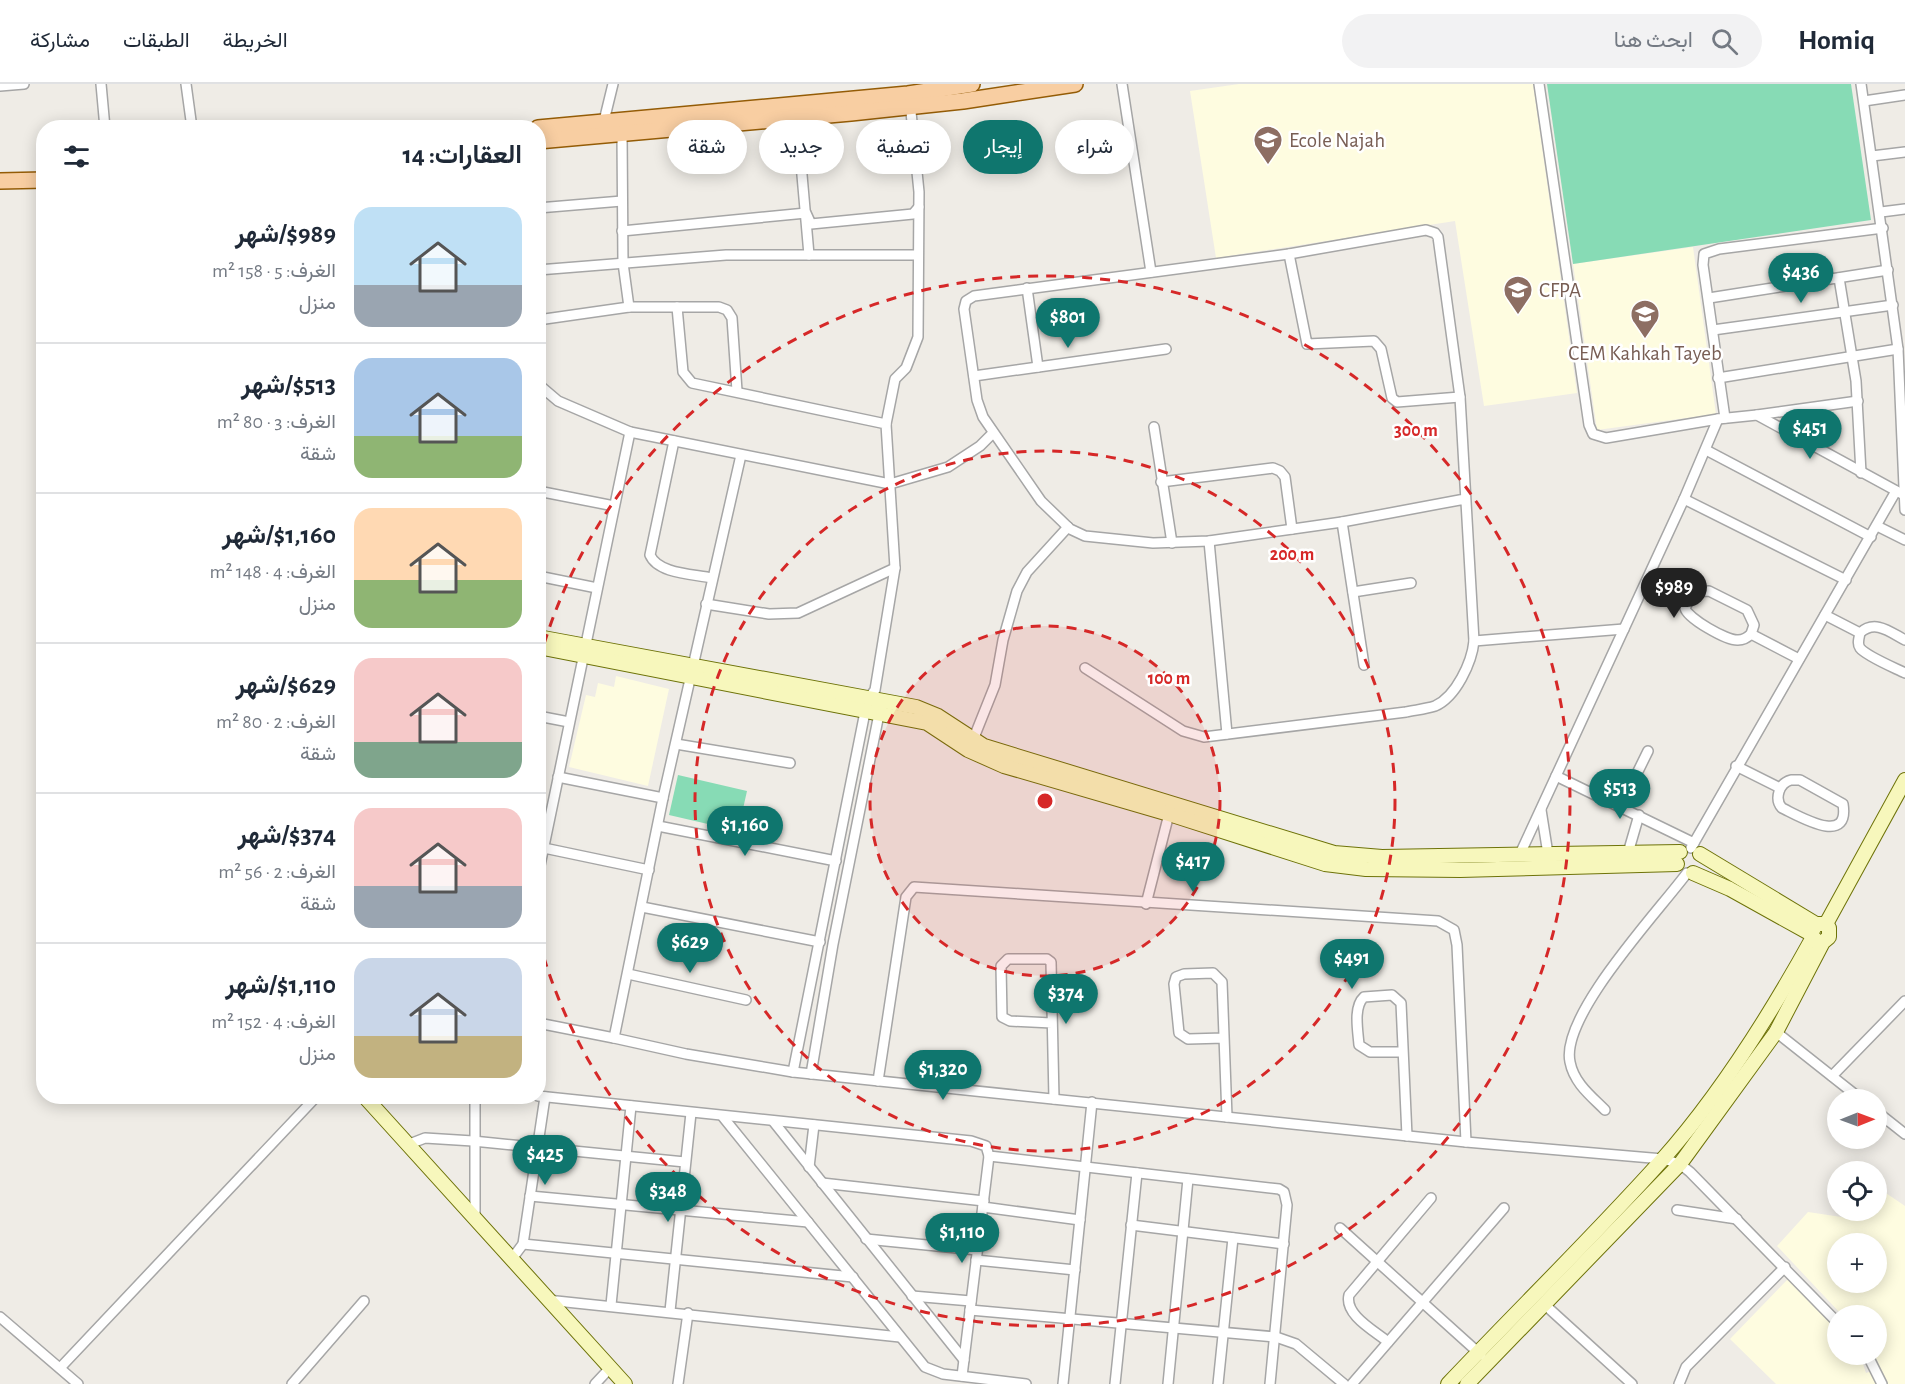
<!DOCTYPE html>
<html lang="ar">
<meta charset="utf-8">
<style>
body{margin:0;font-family:"Alegreya Sans",Vazirmatn,sans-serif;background:#f2f2f3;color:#1f2937;direction:rtl;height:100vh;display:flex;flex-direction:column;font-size:22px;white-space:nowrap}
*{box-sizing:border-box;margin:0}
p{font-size:20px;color:#747a83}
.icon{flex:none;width:33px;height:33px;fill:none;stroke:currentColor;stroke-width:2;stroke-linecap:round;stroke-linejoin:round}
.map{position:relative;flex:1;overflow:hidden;direction:ltr}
.details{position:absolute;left:36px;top:36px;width:510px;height:984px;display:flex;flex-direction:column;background:#fff;border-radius:24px;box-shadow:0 3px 15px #0003;direction:rtl}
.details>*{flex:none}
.top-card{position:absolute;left:564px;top:36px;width:570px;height:54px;direction:rtl;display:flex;gap:12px}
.needle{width:39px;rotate:89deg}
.fabs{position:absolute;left:1827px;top:1005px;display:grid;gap:12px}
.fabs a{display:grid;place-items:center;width:60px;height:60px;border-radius:50%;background:#fff;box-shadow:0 3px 15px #0003;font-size:30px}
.price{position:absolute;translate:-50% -51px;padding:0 14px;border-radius:21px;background:#0f766e;color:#fff;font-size:20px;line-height:39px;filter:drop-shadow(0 2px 3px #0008)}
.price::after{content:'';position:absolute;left:50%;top:36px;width:18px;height:14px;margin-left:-9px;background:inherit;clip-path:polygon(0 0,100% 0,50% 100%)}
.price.current{background:#222;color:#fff}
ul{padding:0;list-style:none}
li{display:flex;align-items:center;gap:18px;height:150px;padding:0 24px}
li+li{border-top:2px solid #e0e1e3}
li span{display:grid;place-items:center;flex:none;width:168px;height:120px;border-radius:18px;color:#555}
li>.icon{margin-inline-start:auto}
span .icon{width:72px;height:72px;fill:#fffc;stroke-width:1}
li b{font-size:26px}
h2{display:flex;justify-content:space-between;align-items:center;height:72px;padding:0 24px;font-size:26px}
.chip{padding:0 21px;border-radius:27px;background:#fff;box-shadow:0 3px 15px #0003;font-size:21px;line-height:54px}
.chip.current{background:#0f766e;color:#fff}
header{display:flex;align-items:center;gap:36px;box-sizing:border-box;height:84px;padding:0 30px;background:#fff;border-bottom:2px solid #e0e1e3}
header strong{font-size:28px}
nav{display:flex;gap:33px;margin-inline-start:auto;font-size:21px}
.search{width:420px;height:54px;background:#f2f2f3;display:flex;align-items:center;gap:15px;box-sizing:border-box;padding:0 21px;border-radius:33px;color:#747a83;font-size:22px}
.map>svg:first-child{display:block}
</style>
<header>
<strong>Homiq</strong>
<div class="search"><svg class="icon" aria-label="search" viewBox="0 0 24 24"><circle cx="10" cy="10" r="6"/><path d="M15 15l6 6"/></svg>ابحث هنا</div>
<nav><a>الخريطة</a><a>الطبقات</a><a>مشاركة</a></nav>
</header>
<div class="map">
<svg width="1905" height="1300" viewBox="0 0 1905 1300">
<rect width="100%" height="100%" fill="#efece6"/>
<!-- education -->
<g fill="#fefce0" fill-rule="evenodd">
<polygon points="1239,0 1533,0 1577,309 1484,322 1455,137 1216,174 1190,7"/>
<polygon points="1693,163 1716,330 1597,346 1573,180"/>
<polygon points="616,592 669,605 648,702 569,683 586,611 595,613 598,599 614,603"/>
<path d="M 1877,1103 L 1905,1122 L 1905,1300 L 1776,1300 L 1730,1255 L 1789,1194 L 1837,1246 L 1838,1270 L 1860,1271 L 1866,1289 L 1880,1284 L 1875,1271 L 1876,1232 L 1842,1231 L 1777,1162 L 1808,1128 L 1848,1134 L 1854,1127 L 1876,1126 ZM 1838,1160 L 1876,1160 L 1876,1198 L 1838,1198 Z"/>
</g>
<!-- pitch -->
<g fill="#87dbb5">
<polygon points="1547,0 1851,0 1871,136 1573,180"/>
<polygon points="678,691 747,707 738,747 669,731"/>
</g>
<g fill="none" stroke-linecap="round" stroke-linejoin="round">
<!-- street casing -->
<g stroke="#a6a6a6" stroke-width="12">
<g id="street">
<polyline points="101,0 105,44"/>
<polyline points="186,0 192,44"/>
<polyline points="1122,0 1151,188"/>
<polyline points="1539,0 1589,341 1593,350 1606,354 1718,335 1757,331 1904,411"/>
<polyline points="1861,0 1898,265 1905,426"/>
<polyline points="0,2 24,0"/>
<polyline points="1864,17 1905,11"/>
<polyline points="797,34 809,171"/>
<polyline points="603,41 613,0"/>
<polyline points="622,50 623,179 629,223"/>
<polyline points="1872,72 1905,68"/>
<polyline points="538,124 622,117"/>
<polyline points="1881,128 1905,125"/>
<polyline points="622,147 806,129 811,140 913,130 919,123"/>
<polyline points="1289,170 1307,260 1374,257 1381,265 1392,314 1397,318 1460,313"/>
<polyline points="538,186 726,171 917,171"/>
<polyline points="1839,194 1856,297 1861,389"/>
<polyline points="1027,204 1038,283"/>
<polyline points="1709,214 1888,186"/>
<polyline points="677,223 683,288 692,299 886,340 895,484 875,606 868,615 865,628 793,988"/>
<polyline points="538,236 629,223 719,223 727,226 732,234 737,307"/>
<polyline points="1713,246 1893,221"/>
<polyline points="974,292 1166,265"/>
<polyline points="1718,294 1898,265"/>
<polyline points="538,300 558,317 630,348"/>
<polyline points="1757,331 1858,317"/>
<polyline points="1725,334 1703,181 1704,170 1719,165 1883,144"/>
<polyline points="886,340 895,295 906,284 918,253 919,108 910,18"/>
<polyline points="1154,343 1172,459"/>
<path d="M 674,357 L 650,471 C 658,490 694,490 712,494"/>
<polyline points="1706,366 1871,453"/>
<polyline points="741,371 663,714 614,954 686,970 793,988 1466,1058 1663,1075 1680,1080 1690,1088 1838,1239"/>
<polyline points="1161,398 1273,384 1280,387 1285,393 1292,445"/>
<polyline points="538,407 614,422"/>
<polyline points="1684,415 1718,335"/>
<polyline points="1342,438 1364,581"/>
<polyline points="1877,442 1905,456"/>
<polyline points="1209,457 1227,650"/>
<polyline points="538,492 597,504"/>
<path d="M 1709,507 L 1747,526 L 1754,541 L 1751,550 C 1748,553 1744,556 1738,556 C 1727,557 1687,534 1685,524 C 1691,512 1696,507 1709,507 Z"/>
<polyline points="1353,508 1411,499"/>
<polyline points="706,520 769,530 798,529 895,484"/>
<polyline points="1825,531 1860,549"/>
<polyline points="1751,550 1799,575"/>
<path d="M 1905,556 C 1890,548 1875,535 1860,549 C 1859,554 1857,560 1860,564 C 1866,572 1895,584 1905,589"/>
<polyline points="1474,557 1624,545"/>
<path d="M 1085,584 L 1183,647 L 1204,653 L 1406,628 C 1415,626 1426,625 1435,622 C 1456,613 1472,578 1474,557 L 1460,313 L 1438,153 L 1435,149 L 1426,146 L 1289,170 L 974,212 L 966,217 L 964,225 L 977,316 L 983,333 L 1041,417 L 1070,445 L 1085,452 L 1153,459 L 1209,457 L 1342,438 L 1465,415"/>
<polyline points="538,632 569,638"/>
<polyline points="973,656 995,601 1003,556 1017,507 1027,488 1068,443"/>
<polyline points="676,660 790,679"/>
<polyline points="1736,682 1780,704"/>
<polyline points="1556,692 1694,759"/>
<polyline points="558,693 663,714"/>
<path d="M 1791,696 L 1800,696 L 1843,720 C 1850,763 1799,732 1782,724 C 1774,715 1779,699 1791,696 Z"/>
<polyline points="1621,722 1648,667"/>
<polyline points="1541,726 1548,770"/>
<polyline points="658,742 836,777"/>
<polyline points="544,764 649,786"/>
<polyline points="1691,764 1896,407"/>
<polyline points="1628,769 1639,731"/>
<polyline points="1520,770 1684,415 1846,496"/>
<polyline points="538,791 630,348 890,400 948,383 980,362 992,350"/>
<polyline points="1146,820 1169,730"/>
<polyline points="642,823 820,858"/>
<polyline points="628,890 746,916"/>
<polyline points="538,939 614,954"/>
<polyline points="1052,939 1010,937 1002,933 1001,882 1008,875 1047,875 1051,878 1054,1015"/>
<polyline points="1776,948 1862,1016"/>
<polyline points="1224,954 1188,955 1179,949 1174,900 1176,893 1184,890 1213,889 1222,898 1227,1033"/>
<path d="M 1403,968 L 1370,968 L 1359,961 C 1358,947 1353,923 1364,913 L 1392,911 L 1401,919 L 1407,1052"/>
<polyline points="811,990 833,860 880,625"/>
<polyline points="1832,992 1905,917"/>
<polyline points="878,997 906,813 914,803 1438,837 1454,846 1457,861 1466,1058"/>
<polyline points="475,1012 475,1136"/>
<polyline points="538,1012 971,1057 986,1062 989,1072 1279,1105 1284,1108 1287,1121 1270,1300"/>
<path d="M 1605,1026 C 1591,1012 1574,999 1570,978 C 1560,932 1658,828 1687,789"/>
<polyline points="1876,1027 1905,1050"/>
<polyline points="723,1033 925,1283 943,1290 1026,1300"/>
<polyline points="773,1037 964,1276"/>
<polyline points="407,1061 425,1054 473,1057 685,1078"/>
<polyline points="809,1083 814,1041"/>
<polyline points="822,1099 984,1117"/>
<polyline points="530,1112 808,1138"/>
<polyline points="983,1123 1080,1136"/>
<polyline points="1677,1126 1737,1135"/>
<polyline points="1131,1141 1284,1160"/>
<polyline points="1340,1144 1481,1271"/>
<polyline points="866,1155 977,1166"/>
<polyline points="523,1160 853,1193"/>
<polyline points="511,1176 523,1160 545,1013"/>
<polyline points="976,1176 1075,1186"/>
<polyline points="912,1212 971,1217"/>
<polyline points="547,1216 900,1253"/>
<polyline points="1544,1220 1632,1300"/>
<polyline points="611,1221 631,1022"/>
<polyline points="970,1226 1276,1253 1296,1260 1344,1300"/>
<polyline points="670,1227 691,1029"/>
<polyline points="0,1233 78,1300"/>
<path d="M 1388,1258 C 1375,1247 1344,1231 1349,1211 L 1431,1114"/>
<polyline points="1867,1270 1882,1300"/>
<polyline points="60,1284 317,1012"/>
<polyline points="962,1292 989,1072"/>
<polyline points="292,1300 364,1217"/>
<polyline points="595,1300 610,1284"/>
<polyline points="678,1300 688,1229"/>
<polyline points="1063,1300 1092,1018"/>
<polyline points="1115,1300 1137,1089"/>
<polyline points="1168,1300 1188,1095"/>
<polyline points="1218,1300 1233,1154"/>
<polyline points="1352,1300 1504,1124"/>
<polyline points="1679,1300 1686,1283 1785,1183"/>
</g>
</g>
<!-- secondary casing -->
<g stroke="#6e7309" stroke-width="16">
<g id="secondary">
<polyline points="538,553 916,623 938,632 984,662 1334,769 1382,773 1680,768"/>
<polyline points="538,563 927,639 968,666 1004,682 1169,730 1325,780 1366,785 1460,786 1677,780"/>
<polyline points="1700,770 1816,840"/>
<polyline points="1693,789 1730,805 1811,850"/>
<polyline points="1826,840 1905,696"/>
<polyline points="364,1012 625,1300"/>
<path d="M 1448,1300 C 1519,1225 1593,1153 1662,1076 C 1720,1011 1770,931 1812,855"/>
<polyline points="1467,1300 1680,1080 1776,948 1823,858 1829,853 1829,844 1826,840 1816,840 1811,850 1817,858 1823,858"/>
</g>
</g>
<!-- primary casing -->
<g stroke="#945c06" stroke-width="18">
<g id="primary">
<polyline points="538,44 908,10 972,0"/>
<polyline points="538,57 851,29 963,17 1075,0"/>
<polyline points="0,97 44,96"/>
</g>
</g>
<!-- street -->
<use href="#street" stroke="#fff" stroke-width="9"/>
<!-- secondary -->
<use href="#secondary" stroke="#f7f7bc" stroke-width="14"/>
<!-- primary -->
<use href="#primary" stroke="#f8cea2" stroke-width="15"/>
</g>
<!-- distance rings -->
<circle cx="1045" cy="717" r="175" fill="#d62828" fill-opacity=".12"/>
<g fill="none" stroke="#d62828" stroke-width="3" stroke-dasharray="10 8">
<circle cx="1045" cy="717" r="175"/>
<circle cx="1045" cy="717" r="350"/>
<path d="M539 577A525 525 0 1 1 539 857"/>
</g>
<!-- icons -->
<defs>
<g id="school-pin" transform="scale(1.5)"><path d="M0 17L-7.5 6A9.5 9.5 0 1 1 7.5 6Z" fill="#8d6e63" stroke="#fff"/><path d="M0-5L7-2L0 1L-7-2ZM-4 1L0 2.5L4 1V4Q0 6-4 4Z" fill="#fff"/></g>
<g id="university-pin" transform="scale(1.5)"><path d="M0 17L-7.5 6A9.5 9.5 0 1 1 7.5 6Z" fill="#8d6e63" stroke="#fff"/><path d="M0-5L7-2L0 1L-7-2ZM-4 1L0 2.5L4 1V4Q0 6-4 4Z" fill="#fff"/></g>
</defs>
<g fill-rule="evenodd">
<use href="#school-pin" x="1268" y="56"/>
<use href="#university-pin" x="1518" y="206"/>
<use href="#school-pin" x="1645" y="230"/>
</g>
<g text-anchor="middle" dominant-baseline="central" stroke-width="5" stroke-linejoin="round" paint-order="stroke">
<!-- education labels -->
<g font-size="21" fill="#785e54" stroke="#fff" text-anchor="start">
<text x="1289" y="56">Ecole Najah</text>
<text x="1539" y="206">CFPA</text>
<text x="1645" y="269" text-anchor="middle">CEM Kahkah Tayeb</text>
</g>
</g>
<circle cx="1045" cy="717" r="9" fill="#d62828" stroke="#fff" stroke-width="3"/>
<g font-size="18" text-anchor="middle" font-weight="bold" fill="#d62828" stroke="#fff" stroke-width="5" stroke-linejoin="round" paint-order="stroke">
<text x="1416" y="352">300 m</text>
<text x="1292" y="476">200 m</text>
<text x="1169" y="600">100 m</text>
</g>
</svg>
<div class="fabs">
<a><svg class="needle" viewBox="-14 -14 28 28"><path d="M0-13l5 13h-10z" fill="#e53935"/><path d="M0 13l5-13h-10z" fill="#747a83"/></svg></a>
<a><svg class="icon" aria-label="locate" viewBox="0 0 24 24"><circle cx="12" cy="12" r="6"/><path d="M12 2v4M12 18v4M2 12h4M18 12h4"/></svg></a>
<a>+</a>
<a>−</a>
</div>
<b class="price" style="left:1801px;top:220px">$436</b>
<b class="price" style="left:1068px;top:265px">$801</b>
<b class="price" style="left:1810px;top:376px">$451</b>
<b class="price current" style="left:1674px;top:535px">$989</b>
<b class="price" style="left:1620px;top:736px">$513</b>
<b class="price" style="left:745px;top:773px">$1,160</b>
<b class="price" style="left:1193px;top:809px">$417</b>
<b class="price" style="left:690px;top:890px">$629</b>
<b class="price" style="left:1352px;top:906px">$491</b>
<b class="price" style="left:1066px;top:941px">$374</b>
<b class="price" style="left:943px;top:1017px">$1,320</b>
<b class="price" style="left:545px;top:1102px">$425</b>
<b class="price" style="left:668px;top:1139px">$348</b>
<b class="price" style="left:962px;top:1180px">$1,110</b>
<div class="top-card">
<a class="chip">شراء</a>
<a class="chip current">إيجار</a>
<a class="chip">تصفية</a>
<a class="chip">جديد</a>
<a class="chip">شقة</a>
</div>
<section class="details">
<h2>العقارات: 14<svg class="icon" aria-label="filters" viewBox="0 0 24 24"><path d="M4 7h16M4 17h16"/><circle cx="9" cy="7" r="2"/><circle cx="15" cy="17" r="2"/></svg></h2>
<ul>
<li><span style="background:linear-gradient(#bfe0f5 65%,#9aa5b1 0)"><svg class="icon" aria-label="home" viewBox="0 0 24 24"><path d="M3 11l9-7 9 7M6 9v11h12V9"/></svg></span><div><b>$989/شهر</b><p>الغرف: 5 · 158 m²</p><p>منزل</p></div></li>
<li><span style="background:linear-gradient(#a9c7e8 65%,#8fb573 0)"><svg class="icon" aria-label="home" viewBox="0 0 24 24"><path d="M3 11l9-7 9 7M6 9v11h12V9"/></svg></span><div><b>$513/شهر</b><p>الغرف: 3 · 80 m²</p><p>شقة</p></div></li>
<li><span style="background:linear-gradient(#ffd9b3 60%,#8fb573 0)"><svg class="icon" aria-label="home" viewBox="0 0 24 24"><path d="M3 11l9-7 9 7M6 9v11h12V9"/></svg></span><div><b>$1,160/شهر</b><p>الغرف: 4 · 148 m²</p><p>منزل</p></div></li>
<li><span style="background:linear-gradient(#f6c9c9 70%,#7fa58c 0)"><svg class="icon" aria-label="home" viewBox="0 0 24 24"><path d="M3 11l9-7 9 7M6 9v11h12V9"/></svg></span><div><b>$629/شهر</b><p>الغرف: 2 · 80 m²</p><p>شقة</p></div></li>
<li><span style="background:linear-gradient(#f6c9c9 65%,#9aa5b1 0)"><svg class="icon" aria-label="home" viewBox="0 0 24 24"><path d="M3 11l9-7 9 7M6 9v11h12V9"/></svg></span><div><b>$374/شهر</b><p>الغرف: 2 · 56 m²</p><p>شقة</p></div></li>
<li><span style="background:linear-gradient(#c9d6e8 65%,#c2b280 0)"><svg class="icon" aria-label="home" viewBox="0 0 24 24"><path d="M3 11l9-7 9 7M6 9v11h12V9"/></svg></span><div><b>$1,110/شهر</b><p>الغرف: 4 · 152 m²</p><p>منزل</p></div></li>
</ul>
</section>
</div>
